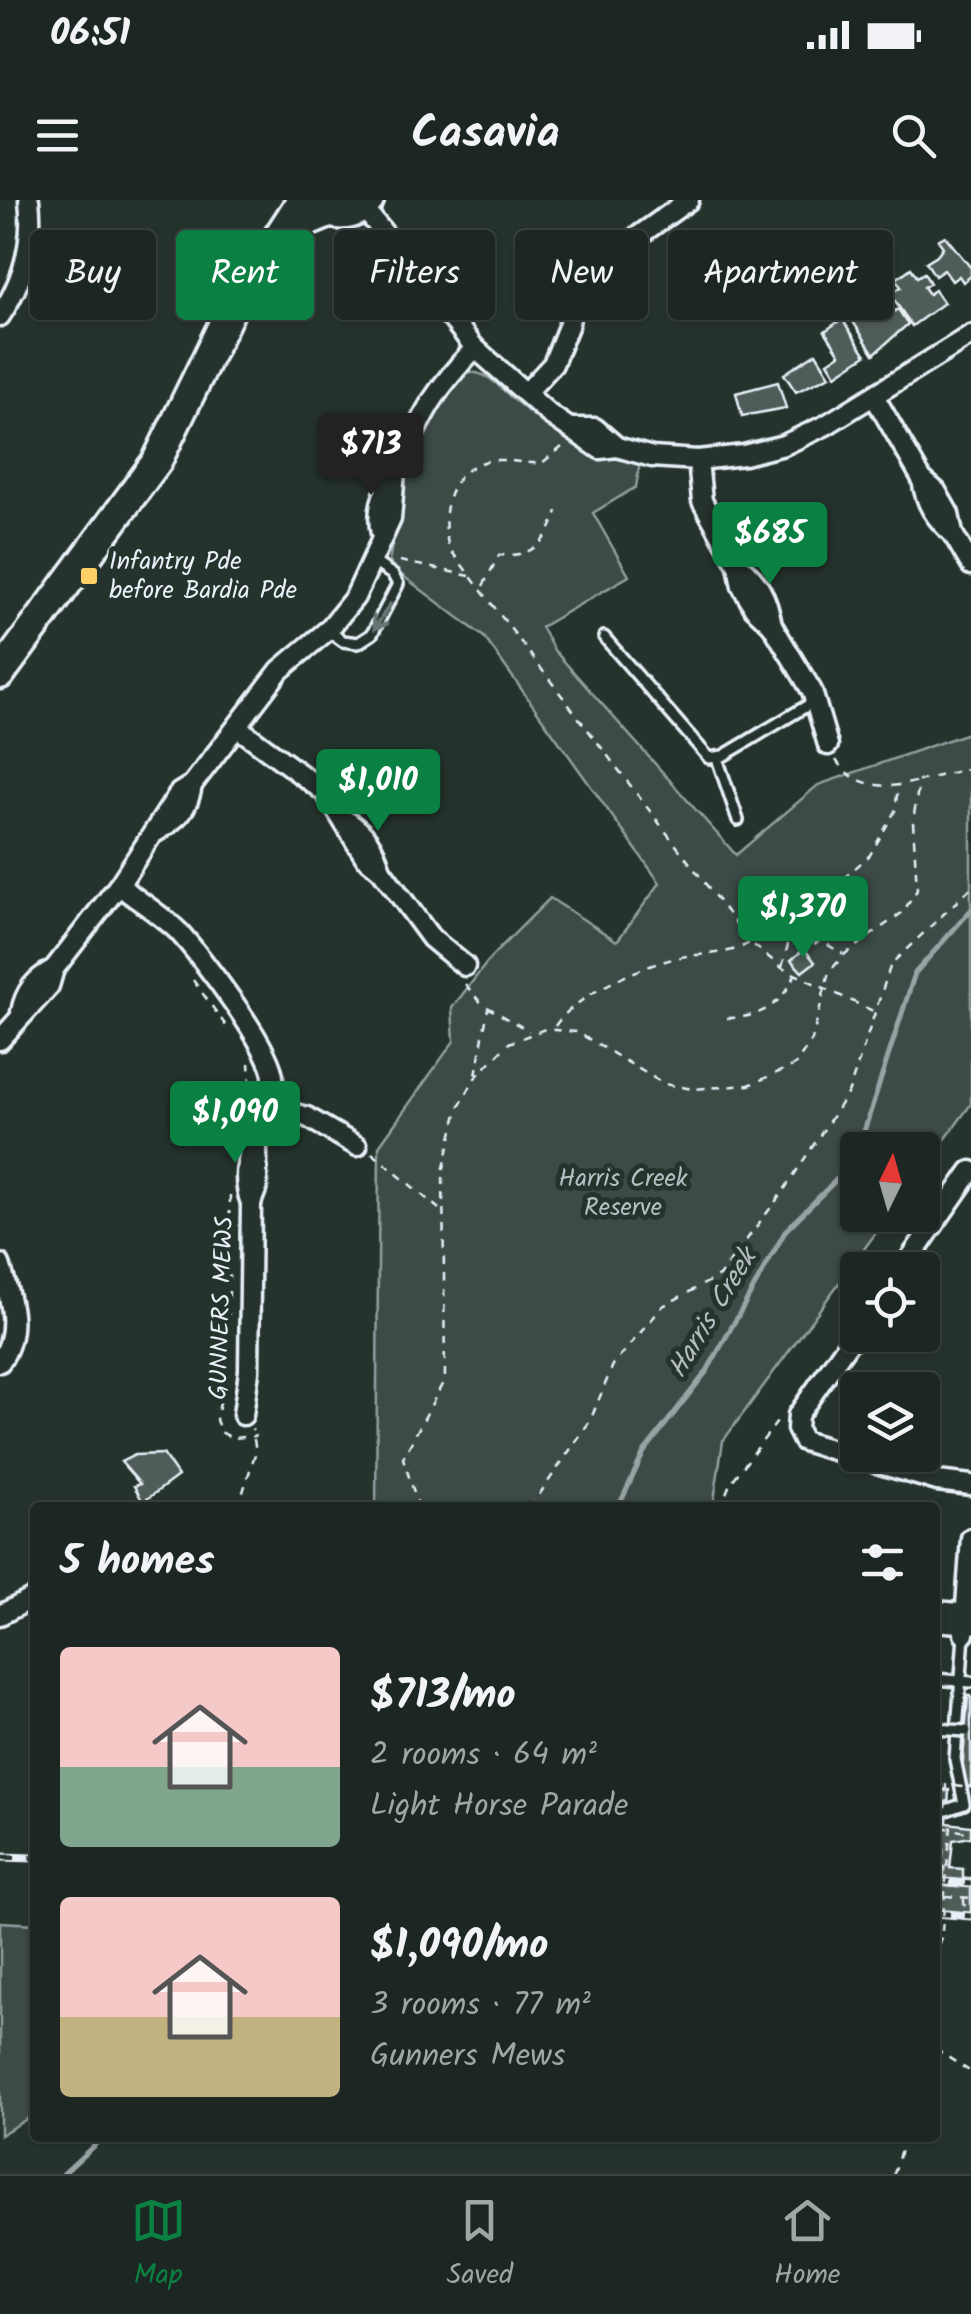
<!DOCTYPE html>
<meta charset="utf-8">
<style>
body{margin:0;font-family:Kalam,sans-serif;background:#29322f;color:#f1f3f6;height:100vh;display:flex;flex-direction:column;font-size:38px;white-space:nowrap}
*{box-sizing:border-box;margin:0}
p{font-size:32px;color:#a0a5a5}
.icon{flex:none;width:55px;height:55px;fill:none;stroke:currentColor;stroke-width:2;stroke-linecap:round;stroke-linejoin:round}
.map{position:relative;flex:1;overflow:hidden}
.panel{position:absolute;left:30px;top:1302px;width:910px;height:640px;display:flex;flex-direction:column;background:#1c2622;border-radius:10px;box-shadow:0 2px 8px #0004,0 0 0 2px #3a4340}
.panel>*{flex:none}
.guide{position:absolute;left:30px;top:30px;width:912px;height:90px;display:flex;gap:20px}
.needle{width:65px;rotate:5deg}
.tools{position:absolute;left:840px;top:932px;display:grid;gap:20px}
.tools a{display:grid;place-items:center;width:100px;height:100px;border-radius:10px;background:#1c2622;box-shadow:0 2px 8px #0004,0 0 0 2px #3a4340;font-size:50px}
.price{position:absolute;translate:-50% -85px;padding:0 22px;border-radius:10px;background:#0b8043;color:#fff;font-size:32px;line-height:65px;filter:drop-shadow(0 2px 5px #0008)}
.price::after{content:'';position:absolute;left:50%;top:60px;width:30px;height:22px;margin-left:-15px;background:inherit;clip-path:polygon(0 0,100% 0,50% 100%)}
.price.active{background:#222;color:#fff}
ul{padding:0;list-style:none}
li{display:flex;align-items:center;gap:30px;height:250px;padding:0 30px}
li span{display:grid;place-items:center;flex:none;width:280px;height:200px;border-radius:10px;color:#555}
li>.icon{margin-inline-start:auto}
span .icon{width:120px;height:120px;fill:#fffc;stroke-width:1}
li b{font-size:42px}
h2{display:flex;justify-content:space-between;align-items:center;height:120px;padding:0 30px;font-size:42px}
.chip{padding:0 35px;border-radius:10px;background:#1c2622;box-shadow:0 2px 8px #0004,0 0 0 2px #3a4340;font-size:35px;line-height:90px}
.chip.active{background:#0b8043;color:#fff}
.status{display:flex;justify-content:space-between;align-items:center;height:70px;padding:0 50px;background:#1c2622;direction:ltr}
.status svg{height:28px;fill:currentColor}
header{display:flex;justify-content:space-between;align-items:center;height:130px;padding:0 30px;background:#1c2622;font-size:45px;font-weight:700}
.tab-bar{display:flex;justify-content:space-around;align-items:center;height:140px;border-top:2px solid #3a4340;background:#1c2622;font-size:28px;color:#a0a5a5}
.tab-bar a{display:grid;justify-items:center;gap:5px}
.tab-bar .active{color:#0b8043}
.map>svg:first-child{display:block}
</style>
<div class="status"><b>06:51</b><svg viewBox="0 0 49 12"><path d="M0 12V9h3v3zM5 12V6h3v6zM10 12V3h3v9zM15 12V0h3v12zM26 1h20v11H26zM47 4h2v5h-2z"/></svg></div>
<header><svg class="icon" aria-label="menu" viewBox="0 0 24 24"><path d="M4 6h16M4 12h16M4 18h16"/></svg>Casavia<svg class="icon" aria-label="search" viewBox="0 0 24 24"><circle cx="10" cy="10" r="6"/><path d="M15 15l6 6"/></svg></header>
<div class="map">
<svg width="971" height="1974" viewBox="0 0 971 1974">
<rect width="100%" height="100%" fill="#26332d"/>
<filter id="ink" filterUnits="userSpaceOnUse"><feTurbulence type="fractalNoise" baseFrequency=".01" numOctaves="2"/><feDisplacementMap in="SourceGraphic" scale="20" xChannelSelector="R" yChannelSelector="G"/><feConvolveMatrix kernelMatrix="1 2 1 2 8 2 1 2 1" color-interpolation-filters="sRGB"/></filter>
<g filter="url(#ink)">
<!-- green -->
<g fill="#3e4b47" stroke="#939ea0" stroke-width="2.5">
<path d="M 467,172 C 489,172 498,186 513,199 C 557,238 585,247 640,263 L 636,287 L 593,313 L 629,376 L 541,427 L 554,450 L 736,655 L 818,585 L 971,532 L 971,904 L 923,970 L 922,950 L 858,950 L 858,1015 L 889,1015 L 723,1241 L 713,1307 L 376,1308 L 379,946 L 454,841 L 452,808 L 492,756 L 550,698 L 617,741 L 660,683 L 484,437 L 395,370 L 389,361 L 410,251 L 457,178 Z"/>
<polygon points="0,1722 35,1724 35,1914 0,1935"/>
</g>
<g fill="none" stroke-linecap="round" stroke-linejoin="round">
<!-- stream -->
<g stroke="#98a3a5" stroke-width="5">
<polyline points="858,950 915,773 971,710"/>
<polyline points="618,1308 644,1252 707,1171 786,1030 854,962 858,951"/>
<polyline points="63,1974 102,1938"/>
</g>
</g>
<!-- building -->
<g fill="#505c59" stroke="#e8f1f8" stroke-width="2.5">
<polygon points="945,36 971,68 971,76 963,82 959,76 952,81 944,70 935,76 926,62 937,55 943,47 938,40"/>
<polygon points="911,68 917,77 924,73 930,83 924,87 929,94 935,90 944,103 912,126 890,94 901,87 896,79"/>
<polygon points="821,79 826,85 814,93 809,87"/>
<polygon points="872,85 891,114 898,109 908,124 874,154 850,117 858,111 854,105 864,98 861,93"/>
<polygon points="842,119 866,155 836,175 828,162 840,154 825,131"/>
<polygon points="816,153 830,176 796,192 784,174"/>
<polygon points="778,182 786,208 742,216 736,193"/>
<polygon points="804,749 815,762 802,772 791,760"/>
<polygon points="163,1254 178,1276 143,1302 134,1286 140,1284 121,1262 135,1255"/>
<polygon points="968,1496 971,1496 971,1587 961,1586"/>
<polygon points="941,1590 949,1590 947,1623 971,1626 971,1637 953,1640 950,1668 963,1669 963,1678 971,1678 971,1713 960,1713 960,1717 939,1715 940,1706 935,1705 935,1685 941,1685 945,1668 937,1658"/>
</g>
<g fill="none" stroke-linecap="round" stroke-linejoin="round">
<!-- lane casing -->
<g stroke="#e8f1f8" stroke-width="16">
<g id="lane">
<polyline points="328,430 343,441 358,443 372,434 398,384 393,375 374,362"/>
<polyline points="604,437 709,558 723,556 815,501"/>
<polyline points="717,558 738,620"/>
<polyline points="935,1479 971,1482"/>
<polyline points="935,1614 964,1604 955,1559 964,1435"/>
</g>
</g>
<!-- street casing -->
<g stroke="#e8f1f8" stroke-width="25">
<g id="street">
<polyline points="363,7 475,148 549,214 600,249 617,247 652,257 698,260 744,255 784,245 826,225 971,135"/>
<path d="M 0,116 C 24,80 34,43 29,0"/>
<polyline points="526,193 553,164 569,124 574,91 589,71 689,0"/>
<polyline points="874,196 922,279 936,291 949,314 953,334 971,365"/>
<polyline points="571,228 595,228 617,247"/>
<polyline points="698,260 702,301 738,365 742,386 754,408 772,425 812,491 828,545"/>
<path d="M 922,279 C 925,303 935,318 953,334"/>
<path d="M 381,334 C 376,310 382,296 394,274 C 423,216 428,197 475,148"/>
<path d="M 738,365 C 759,382 767,398 772,425"/>
<polyline points="237,527 326,593 365,657 381,670 431,738 465,766"/>
<path d="M 345,620 C 366,633 374,646 381,670"/>
<path d="M 156,632 C 176,620 189,609 192,585"/>
<path d="M 119,685 C 138,701 162,715 179,732 C 199,754 275,852 273,879 C 269,924 233,957 251,1003 L 249,1171 L 243,1215"/>
<path d="M 21,812 C 25,791 35,779 54,769"/>
<polyline points="0,840 49,786 54,769 119,685 179,593 192,585 280,470 329,429 355,397 391,319 395,272"/>
<polyline points="266,906 307,917 357,946"/>
<polyline points="251,1003 257,987 257,935"/>
<path d="M 0,1064 C 10,1098 22,1130 0,1162"/>
<polyline points="902,1070 971,971"/>
<polyline points="858,1129 798,1215 797,1229 803,1241 937,1281 971,1285"/>
<polyline points="0,1415 35,1397"/>
<polyline points="964,1434 971,1338"/>
</g>
</g>
<!-- secondary casing -->
<g stroke="#e8f1f8" stroke-width="35">
<g id="secondary">
<path d="M 315,1 C 332,19 353,19 369,0"/>
<polyline points="285,41 307,22 329,13"/>
<polyline points="0,474 157,261 230,111 302,0"/>
<polyline points="935,1416 971,1419"/>
</g>
</g>
<!-- path -->
<g stroke="#e8f1f8" stroke-width="2.5" stroke-dasharray="8 8" stroke-linecap="butt">
<path d="M 562,247 L 542,263 C 528,264 516,261 502,260 C 452,258 438,309 449,348 L 750,742 L 782,768 L 875,812"/>
<polyline points="400,361 470,376"/>
<path d="M 483,386 L 499,355 C 533,357 547,343 557,311"/>
<path d="M 836,560 C 854,588 889,590 918,581"/>
<polyline points="794,723 812,746 820,740 843,754"/>
<polyline points="782,767 794,722 870,655 895,611 898,587"/>
<polyline points="193,780 229,830"/>
<polyline points="465,784 482,804 529,831"/>
<path d="M 727,818 C 761,818 781,805 795,775"/>
<path d="M 555,826 C 576,794 648,762 687,756 C 708,753 729,755 749,743"/>
<polyline points="476,875 488,809"/>
<polyline points="232,947 250,881 249,863"/>
<polyline points="372,953 439,1009"/>
<polyline points="230,995 228,1169 216,1220 221,1232 232,1238 256,1236"/>
<polyline points="238,1308 256,1251 252,1229"/>
<polyline points="419,1308 403,1258 445,1179 443,972 458,909 475,878 509,843 545,829 577,832 664,884 693,889 749,885 795,865 812,840 829,772 845,754 903,712 917,690 913,622 919,581 971,568"/>
<polyline points="530,1308 590,1221 613,1165 663,1106 719,1076 782,993 849,891 891,764 971,688"/>
<polyline points="720,1308 730,1284 780,1218"/>
<polyline points="935,1584 944,1585"/>
<polyline points="935,1590 940,1587 939,1598"/>
<polyline points="941,1627 971,1633"/>
<polyline points="935,1633 951,1627 948,1655"/>
<polyline points="935,1654 943,1655"/>
<polyline points="945,1696 971,1698"/>
<polyline points="964,1699 964,1705 971,1705"/>
<polyline points="935,1777 942,1731"/>
<polyline points="935,1849 971,1872"/>
<polyline points="894,1974 904,1938"/>
</g>
<!-- lane -->
<use href="#lane" stroke="#26332d" stroke-width="9"/>
<!-- street -->
<use href="#street" stroke="#26332d" stroke-width="18"/>
<!-- secondary -->
<use href="#secondary" stroke="#26332d" stroke-width="28"/>
<!-- rail casing -->
<g stroke="#e8f1f8" stroke-width="9">
<g id="rail">
<polyline points="0,1657 35,1658"/>
<polyline points="935,1681 971,1684"/>
<polyline points="935,1713 971,1716"/>
</g>
</g>
<!-- rail -->
<use href="#rail" stroke="#26332d" stroke-width="5" stroke-dasharray="15" stroke-linecap="butt"/>
<!-- lane-bridge casing -->
<g stroke="#e8f1f8" stroke-width="16" stroke-linecap="butt">
<polyline id="lane-bridge" points="935,1529 966,1531"/>
</g>
<!-- path-bridge -->
<polyline stroke="#e8f1f8" stroke-width="2.5" stroke-dasharray="8 8" stroke-linecap="butt" points="942,1731 948,1655 943,1655 946,1585 971,1588"/>
<!-- lane-bridge -->
<use href="#lane-bridge" stroke="#26332d" stroke-width="9"/>
</g>
<!-- one-way arrows -->
<defs><path id="oneway-shaft" d="M-6 0H5M1.5-3L5.5 0L1.5 3" fill="none" stroke-width="1.6" stroke-linecap="round" stroke-linejoin="round" transform="scale(2.5)"/></defs>
<use stroke="#6a7674" href="#oneway-shaft" transform="translate(382 417) rotate(122)"/>
</g>
<!-- markers -->
<rect fill="#ffd166" stroke="#26332d" stroke-width="4" x="79" y="366" width="20" height="20" rx="5"/>
<g text-anchor="middle" dominant-baseline="central" stroke-width="10" stroke-linejoin="round" paint-order="stroke">
<!-- poi labels -->
<g font-size="25" fill="#e8f1f8" stroke="#26332d" text-anchor="start">
<text x="109" y="362">Infantry Pde<tspan x="109" dy="29">before Bardia Pde</tspan></text>
</g>
<!-- park labels -->
<g font-size="25" fill="#b5bfc3" stroke="#26332d">
<text x="623" y="979">Harris Creek<tspan x="623" dy="29">Reserve</tspan></text>
</g>
<!-- street labels -->
<g font-size="25" fill="#e8f1f8" stroke="#26332d">
<text transform="translate(222 1108) rotate(-88)">GUNNERS MEWS</text>
</g>
<!-- water labels -->
<g font-size="28" font-style="italic" fill="#b3bdc0" stroke="#26332d">
<text transform="translate(713 1114) rotate(-59)">Harris Creek</text>
</g>
</g>
</svg>
<div class="tools">
<a><svg class="needle" viewBox="-14 -14 28 28"><path d="M0-13l5 13h-10z" fill="#e53935"/><path d="M0 13l5-13h-10z" fill="#a0a5a5"/></svg></a>
<a><svg class="icon" aria-label="locate" viewBox="0 0 24 24"><circle cx="12" cy="12" r="6"/><path d="M12 2v4M12 18v4M2 12h4M18 12h4"/></svg></a>
<a><svg class="icon" aria-label="layers" viewBox="0 0 24 24"><path d="M12 4l9 5-9 5-9-5zM3 14l9 5 9-5"/></svg></a>
</div>
<b class="price active" style="left:371px;top:298px">$713</b>
<b class="price" style="left:770px;top:387px">$685</b>
<b class="price" style="left:378px;top:634px">$1,010</b>
<b class="price" style="left:803px;top:761px">$1,370</b>
<b class="price" style="left:235px;top:966px">$1,090</b>
<div class="guide">
<a class="chip">Buy</a>
<a class="chip active">Rent</a>
<a class="chip">Filters</a>
<a class="chip">New</a>
<a class="chip">Apartment</a>
</div>
<section class="panel">
<h2>5 homes<svg class="icon" aria-label="filters" viewBox="0 0 24 24"><path d="M4 7h16M4 17h16"/><circle cx="9" cy="7" r="2"/><circle cx="15" cy="17" r="2"/></svg></h2>
<ul>
<li><span style="background:linear-gradient(#f6c9c9 60%,#7fa58c 0)"><svg class="icon" aria-label="home" viewBox="0 0 24 24"><path d="M3 11l9-7 9 7M6 9v11h12V9"/></svg></span><div><b>$713/mo</b><p>2 rooms · 64 m²</p><p>Light Horse Parade</p></div></li>
<li><span style="background:linear-gradient(#f6c9c9 60%,#c2b280 0)"><svg class="icon" aria-label="home" viewBox="0 0 24 24"><path d="M3 11l9-7 9 7M6 9v11h12V9"/></svg></span><div><b>$1,090/mo</b><p>3 rooms · 77 m²</p><p>Gunners Mews</p></div></li>
</ul>
</section>
</div>
<nav class="tab-bar">
<a class="active"><svg class="icon" aria-label="map" viewBox="0 0 24 24"><path d="M3 6l6-2 6 2 6-2v14l-6 2-6-2-6 2zM9 4v14M15 6v14"/></svg>Map</a>
<a><svg class="icon" aria-label="saved" viewBox="0 0 24 24"><path d="M7 4h10v16l-5-4-5 4z"/></svg>Saved</a>
<a><svg class="icon" aria-label="home" viewBox="0 0 24 24"><path d="M3 11l9-7 9 7M6 9v11h12V9"/></svg>Home</a>
</nav>
